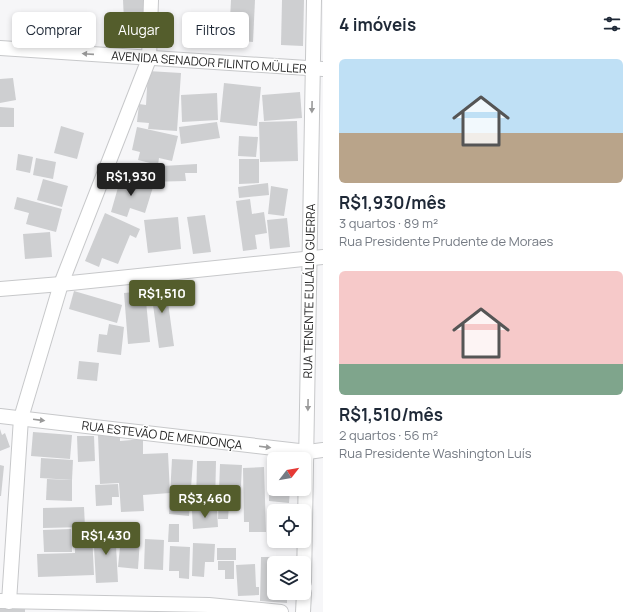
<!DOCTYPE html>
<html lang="pt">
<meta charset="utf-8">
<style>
body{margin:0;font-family:Manrope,sans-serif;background:#f2f2f3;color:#1f2937;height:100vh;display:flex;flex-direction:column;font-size:15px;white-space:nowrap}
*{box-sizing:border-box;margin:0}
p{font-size:13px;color:#747a83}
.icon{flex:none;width:22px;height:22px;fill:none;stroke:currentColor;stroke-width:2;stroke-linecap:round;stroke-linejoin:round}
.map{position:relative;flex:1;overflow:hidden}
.side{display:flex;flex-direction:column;background:#fff;width:316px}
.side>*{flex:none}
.top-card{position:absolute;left:12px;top:12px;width:251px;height:36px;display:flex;gap:8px}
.needle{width:26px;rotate:59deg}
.buttons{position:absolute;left:267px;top:452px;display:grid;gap:8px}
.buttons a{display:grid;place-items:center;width:44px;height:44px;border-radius:6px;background:#fff;box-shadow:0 2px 6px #0003;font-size:20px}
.price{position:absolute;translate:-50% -34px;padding:0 9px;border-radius:4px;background:#545d2c;color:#fff;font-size:13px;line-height:26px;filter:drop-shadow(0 1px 2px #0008)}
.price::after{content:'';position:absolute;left:50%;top:24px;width:12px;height:9px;margin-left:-6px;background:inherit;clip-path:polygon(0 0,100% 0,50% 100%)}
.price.current{background:#222;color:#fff}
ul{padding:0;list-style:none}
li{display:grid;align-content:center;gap:8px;height:212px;padding:0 16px}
li span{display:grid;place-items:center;height:124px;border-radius:6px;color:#555}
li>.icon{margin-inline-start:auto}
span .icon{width:72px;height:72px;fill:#fffc;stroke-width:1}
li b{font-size:17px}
h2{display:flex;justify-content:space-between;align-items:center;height:48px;padding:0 16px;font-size:17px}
.pill{padding:0 14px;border-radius:6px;background:#fff;box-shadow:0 2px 6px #0003;font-size:14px;line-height:36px}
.pill.current{background:#545d2c;color:#fff}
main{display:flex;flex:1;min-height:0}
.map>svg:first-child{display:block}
</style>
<main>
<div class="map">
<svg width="323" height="612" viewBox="0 0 323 612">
<rect width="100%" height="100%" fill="#f6f6f8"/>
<!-- building -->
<g fill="#cecfd1">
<polygon points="123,0 145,0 147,40 125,41"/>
<polygon points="231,0 255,0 253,42 229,40"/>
<polygon points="282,0 304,0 303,46 281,45"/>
<polygon points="148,71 181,73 177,131 148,129 149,123 137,122 139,104 146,105"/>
<polygon points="13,78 16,100 0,103 0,79"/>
<polygon points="224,83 261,87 257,126 220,122"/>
<polygon points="300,92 302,118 264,121 262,95"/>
<polygon points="217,93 218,120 182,122 181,95"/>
<polygon points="0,107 14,108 14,127 0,127"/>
<polygon points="297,121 298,161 260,162 259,122"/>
<polygon points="217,122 220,138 181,144 179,127"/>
<polygon points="61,126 84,133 77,159 54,153"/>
<polygon points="137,127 178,136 172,161 159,158 158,165 138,160 140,152 132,150"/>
<polygon points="239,136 258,137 256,157 238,156"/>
<polygon points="18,154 33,157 30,173 16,170"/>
<polygon points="36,158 56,162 53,179 33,175"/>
<polygon points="239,159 259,159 259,183 239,184"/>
<polygon points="197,164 197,173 185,173 186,181 146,182 145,167"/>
<polygon points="121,177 153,187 145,213 130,208 127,217 111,212"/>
<polygon points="43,179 68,186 62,207 37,200"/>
<polygon points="268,183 269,195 239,198 238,187"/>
<polygon points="271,186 288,189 284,216 268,214"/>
<polygon points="17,197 62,209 56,232 26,224 29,213 14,209"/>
<polygon points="250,199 252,214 264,212 267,233 255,235 257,249 243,251 236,201"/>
<polygon points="105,213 140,229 136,238 130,235 118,264 102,258 99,267 85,261"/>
<polygon points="205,215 211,252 193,254 187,217"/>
<polygon points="178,217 181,249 148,253 144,220"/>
<polygon points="287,218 290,247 270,249 267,220"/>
<polygon points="50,232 52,257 25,259 23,234"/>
<polygon points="165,281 174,346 159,348 150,283"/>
<polygon points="74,291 122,305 117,323 69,309"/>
<polygon points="145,291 150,342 128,344 124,293"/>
<polygon points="109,324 124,327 121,355 97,352 99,334 107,335"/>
<polygon points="79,361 99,363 97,381 77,379"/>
<polygon points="0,429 2,435 5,433 10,447 0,451"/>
<polygon points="33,432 72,435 70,459 31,456"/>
<polygon points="120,434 120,441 143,439 143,454 168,453 170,493 143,495 144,511 121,512 119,483 100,484 98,435"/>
<polygon points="77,436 94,436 95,461 78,462"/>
<polygon points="41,458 73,460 72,480 40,478"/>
<polygon points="172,459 193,460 189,516 169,514"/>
<polygon points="197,461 216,461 215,507 196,506"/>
<polygon points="220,464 242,465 240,506 229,505 228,519 218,519"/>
<polygon points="0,465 4,466 1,496 0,496"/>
<polygon points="264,467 266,532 249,532 249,522 244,522 243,468"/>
<polygon points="270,469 274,470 274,489 290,489 289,503 269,501"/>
<polygon points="47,479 72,480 72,501 46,500"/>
<polygon points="118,484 119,497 112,497 112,505 96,506 95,485"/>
<polygon points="84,507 85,527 43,528 43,508"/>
<polygon points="217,510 218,527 193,529 192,511"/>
<polygon points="169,524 179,524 179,542 168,542"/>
<polygon points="115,528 118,582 96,583 93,529"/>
<polygon points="71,529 72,552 44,552 43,530"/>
<polygon points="92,533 94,575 38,577 37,554 75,553 75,534"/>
<polygon points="121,537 140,539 138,569 118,567"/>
<polygon points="145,539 164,540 163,570 144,569"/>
<polygon points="193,543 215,544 214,562 205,562 204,577 192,576"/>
<polygon points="170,546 190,547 189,579 179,578 179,571 169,571"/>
<rect x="217" y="548" width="19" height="12"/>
<polygon points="261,557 280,557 280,563 274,563 274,593 287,593 287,603 260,601"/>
<polygon points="218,561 234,561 234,579 225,579 225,570 218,570"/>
<polygon points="255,564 256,587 259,587 259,595 238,596 236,565"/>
<polygon points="0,604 25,605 25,612 0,612"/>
</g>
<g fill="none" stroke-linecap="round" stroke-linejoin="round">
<!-- minor casing -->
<g stroke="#c7c8ca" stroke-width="16">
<g id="minor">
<polyline points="0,48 323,69"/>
<polyline points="0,289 61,284 323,257"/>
<polyline points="0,416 308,452 323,450"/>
<polyline points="304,582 314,0"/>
<polyline points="0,601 209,605 281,612"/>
<polyline points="9,602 21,418 61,284 149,59 151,0"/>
<polyline points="303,612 304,593"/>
</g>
</g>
<!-- minor -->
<use href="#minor" stroke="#fff" stroke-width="14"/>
</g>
<!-- one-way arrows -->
<defs><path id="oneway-solid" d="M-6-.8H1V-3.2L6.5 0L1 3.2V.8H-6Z"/></defs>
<g fill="#9a9a9a">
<use href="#oneway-solid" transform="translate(88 54) rotate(-176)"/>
<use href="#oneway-solid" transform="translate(312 107) rotate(91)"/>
<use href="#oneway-solid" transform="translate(308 405) rotate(91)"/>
<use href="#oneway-solid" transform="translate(39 420) rotate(7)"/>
<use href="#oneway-solid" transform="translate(265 447) rotate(7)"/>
</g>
<g text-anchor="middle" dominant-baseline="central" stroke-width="3" stroke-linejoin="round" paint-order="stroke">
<!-- street labels -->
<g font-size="12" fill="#1f1f1f" stroke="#fff">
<text transform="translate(209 62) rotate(4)">AVENIDA SENADOR FILINTO MÜLLER</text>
<text transform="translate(309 291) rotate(-89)">RUA TENENTE EULÁLIO GUERRA</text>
<text transform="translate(162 435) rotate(7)">RUA ESTEVÃO DE MENDONÇA</text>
</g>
</g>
</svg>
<div class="buttons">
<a><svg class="needle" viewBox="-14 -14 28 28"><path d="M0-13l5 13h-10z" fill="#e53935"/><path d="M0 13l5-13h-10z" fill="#747a83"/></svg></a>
<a><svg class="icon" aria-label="locate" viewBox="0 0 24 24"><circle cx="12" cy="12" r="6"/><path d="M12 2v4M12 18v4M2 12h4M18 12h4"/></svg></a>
<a><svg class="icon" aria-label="layers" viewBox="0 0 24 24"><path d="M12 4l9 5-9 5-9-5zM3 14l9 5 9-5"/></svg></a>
</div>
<b class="price current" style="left:131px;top:197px">R$1,930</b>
<b class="price" style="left:162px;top:314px">R$1,510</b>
<b class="price" style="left:205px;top:519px">R$3,460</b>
<b class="price" style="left:106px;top:556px">R$1,430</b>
<div class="top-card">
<a class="pill">Comprar</a>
<a class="pill current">Alugar</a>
<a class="pill">Filtros</a>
</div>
</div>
<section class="side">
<h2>4 imóveis<svg class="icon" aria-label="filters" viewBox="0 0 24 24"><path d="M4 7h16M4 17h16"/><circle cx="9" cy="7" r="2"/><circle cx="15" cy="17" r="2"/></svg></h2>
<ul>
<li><span style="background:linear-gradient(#bfe0f5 60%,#b9a48a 0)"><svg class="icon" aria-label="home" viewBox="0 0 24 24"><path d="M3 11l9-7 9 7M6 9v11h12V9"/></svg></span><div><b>R$1,930/mês</b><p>3 quartos · 89 m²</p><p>Rua Presidente Prudente de Moraes</p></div></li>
<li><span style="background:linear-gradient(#f6c9c9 75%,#7fa58c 0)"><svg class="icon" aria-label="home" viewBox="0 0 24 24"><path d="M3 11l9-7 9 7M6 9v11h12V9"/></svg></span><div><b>R$1,510/mês</b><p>2 quartos · 56 m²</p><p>Rua Presidente Washington Luís</p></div></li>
</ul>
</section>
</main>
